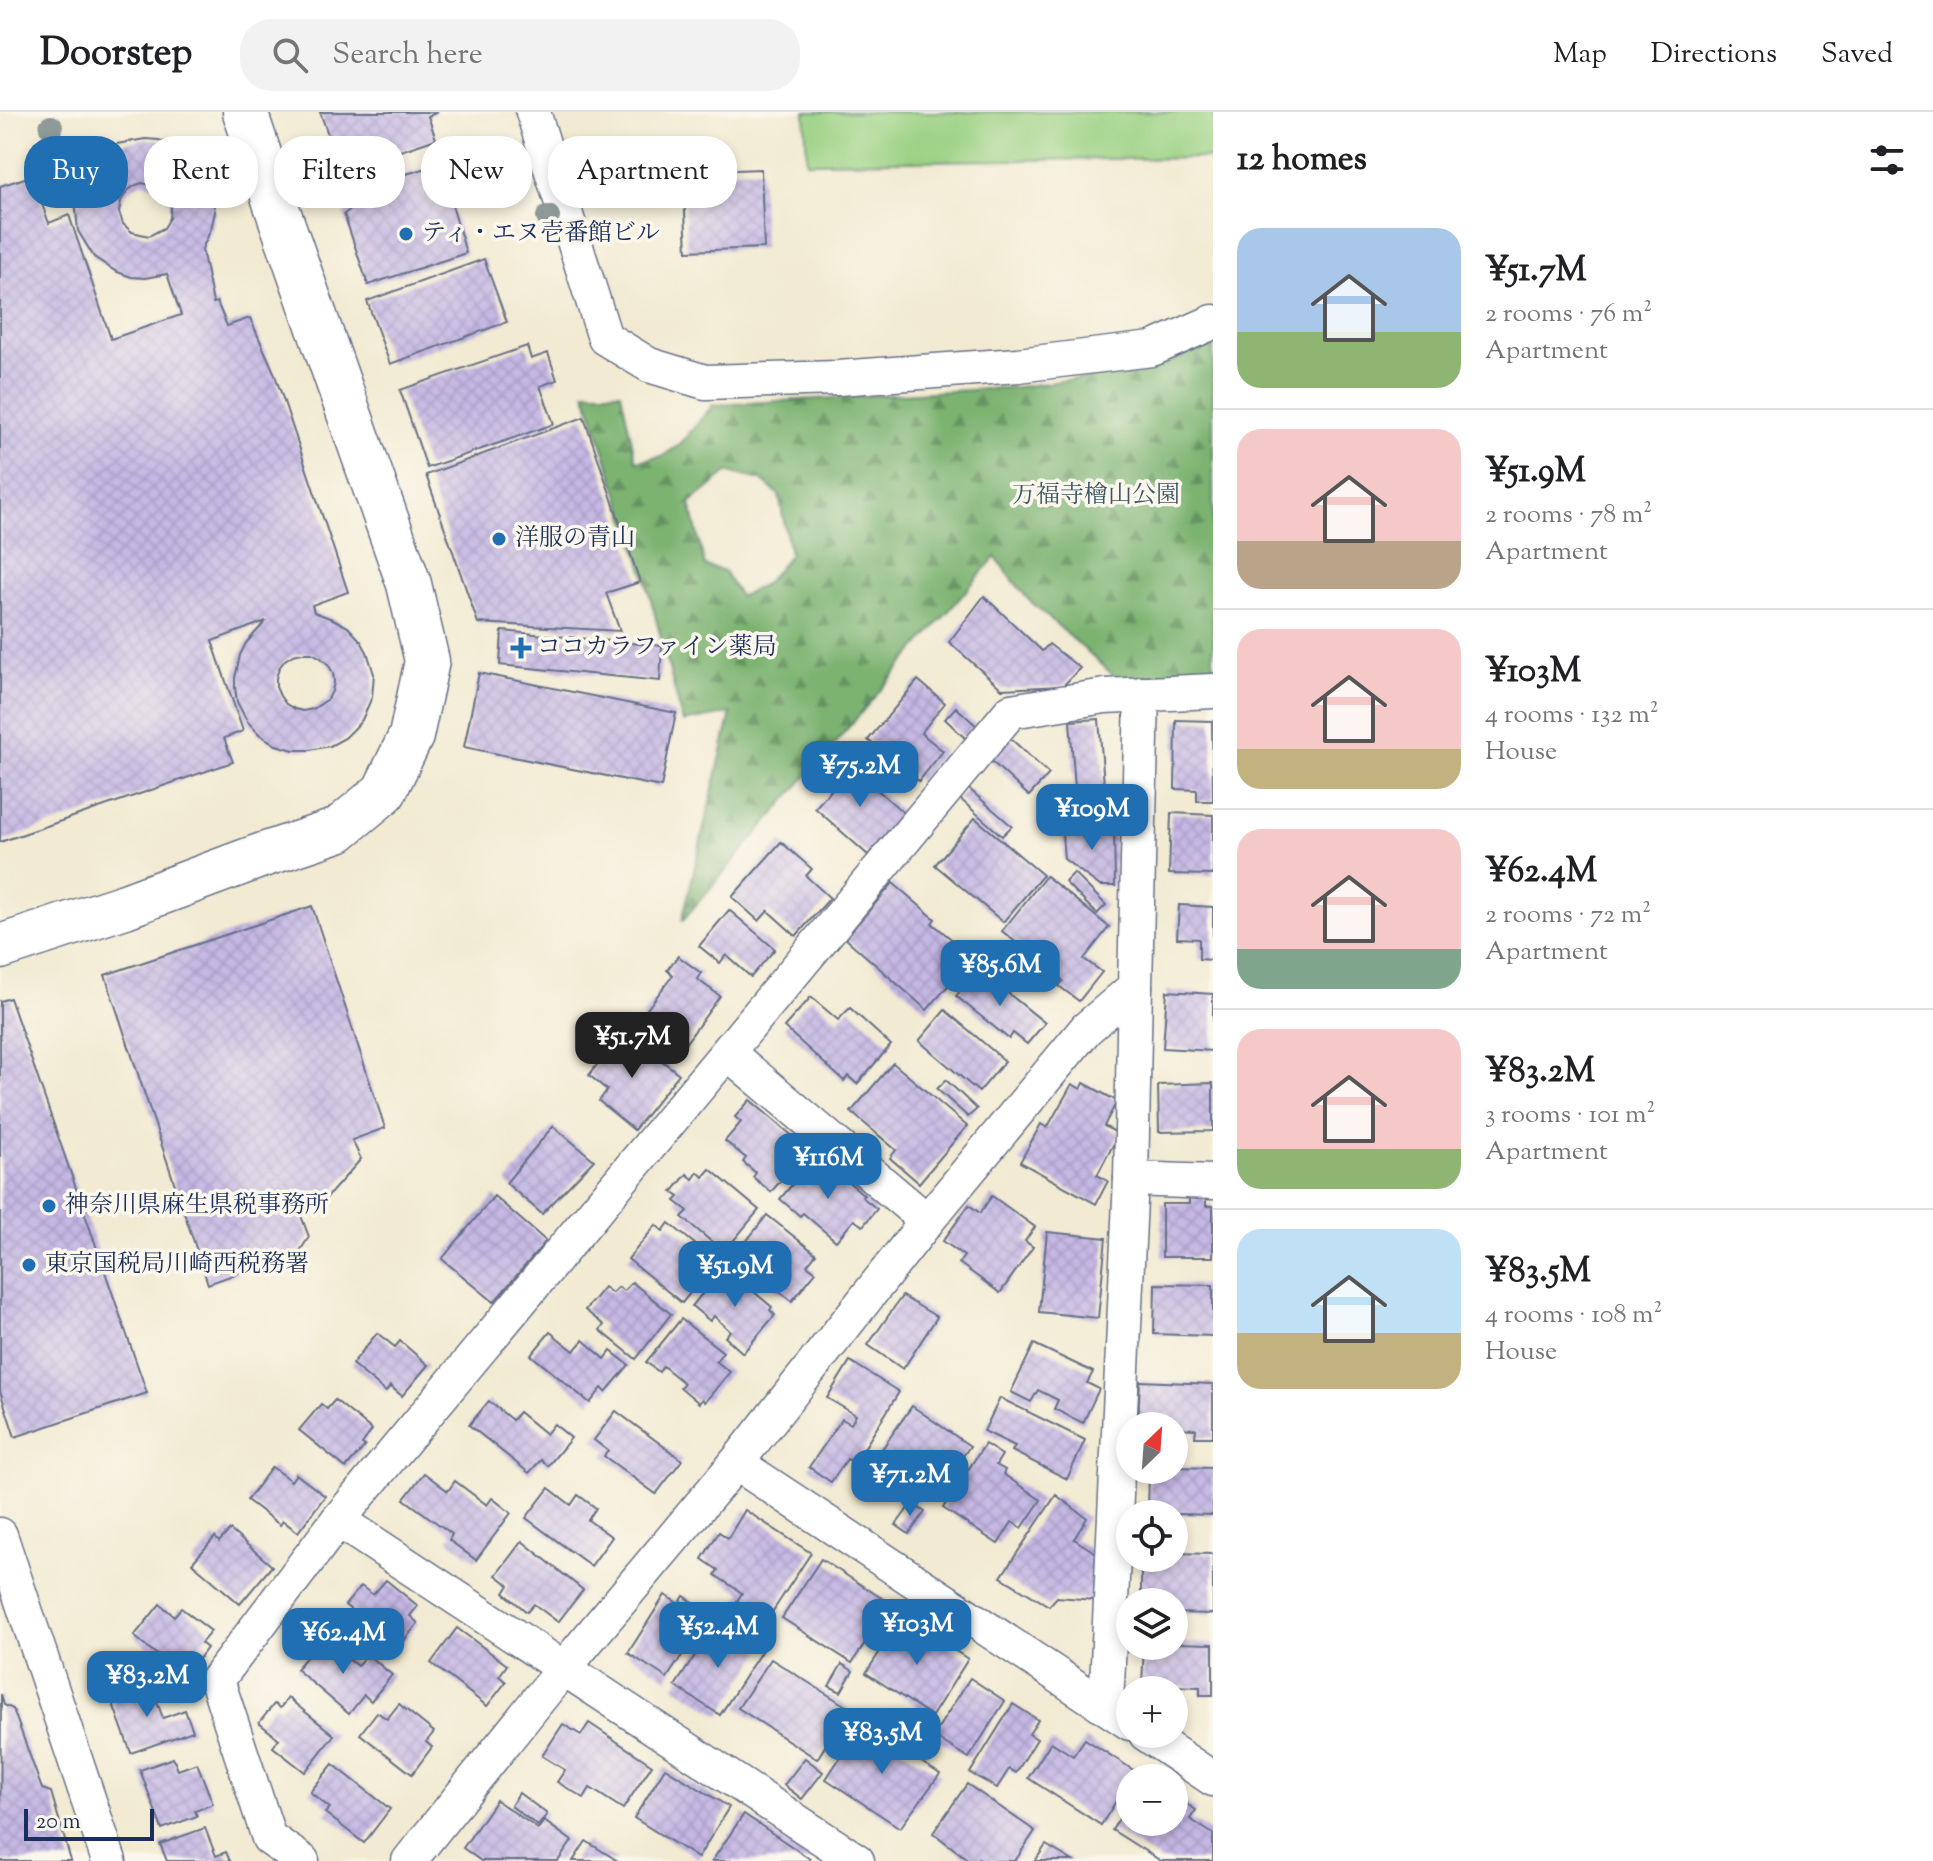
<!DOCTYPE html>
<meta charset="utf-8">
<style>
body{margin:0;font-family:"Sorts Mill Goudy","Noto Serif JP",serif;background:#f2f2f2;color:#202124;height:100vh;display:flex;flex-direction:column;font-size:30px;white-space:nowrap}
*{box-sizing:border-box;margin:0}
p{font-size:26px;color:#757577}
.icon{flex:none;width:44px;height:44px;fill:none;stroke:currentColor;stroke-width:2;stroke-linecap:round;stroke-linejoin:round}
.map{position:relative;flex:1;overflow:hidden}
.side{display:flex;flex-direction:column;background:#fff;width:720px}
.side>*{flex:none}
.banner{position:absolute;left:24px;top:24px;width:760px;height:72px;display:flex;gap:16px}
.needle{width:52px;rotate:25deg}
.buttons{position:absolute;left:1116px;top:1300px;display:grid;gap:16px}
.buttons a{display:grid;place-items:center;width:72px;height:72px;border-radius:50%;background:#fff;box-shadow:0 4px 12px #0003;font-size:40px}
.scale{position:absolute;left:24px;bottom:20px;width:130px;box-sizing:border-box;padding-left:8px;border:4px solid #1b2f5e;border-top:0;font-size:22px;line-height:28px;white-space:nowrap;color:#1b2f5e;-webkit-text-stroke:6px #fbf7ec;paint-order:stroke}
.price{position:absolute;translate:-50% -68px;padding:0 18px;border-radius:16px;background:#1f6fb2;color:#fff;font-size:26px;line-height:52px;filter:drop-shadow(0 2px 4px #0008)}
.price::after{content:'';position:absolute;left:50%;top:48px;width:24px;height:18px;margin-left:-12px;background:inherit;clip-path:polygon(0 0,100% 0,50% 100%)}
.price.active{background:#222;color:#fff}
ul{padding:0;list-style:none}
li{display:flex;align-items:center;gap:24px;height:200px;padding:0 24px}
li+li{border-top:2px solid #e0e0e0}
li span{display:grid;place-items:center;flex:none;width:224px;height:160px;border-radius:24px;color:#555}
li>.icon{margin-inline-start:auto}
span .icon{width:96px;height:96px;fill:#fffc;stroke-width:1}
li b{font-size:34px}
h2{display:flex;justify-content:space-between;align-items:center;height:96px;padding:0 24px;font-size:34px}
.chip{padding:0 28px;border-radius:32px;background:#fff;box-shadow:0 4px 12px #0003;font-size:28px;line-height:72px}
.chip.active{background:#1f6fb2;color:#fff}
header{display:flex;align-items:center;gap:48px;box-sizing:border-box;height:112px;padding:0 40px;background:#fff;border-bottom:2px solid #e0e0e0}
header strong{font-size:38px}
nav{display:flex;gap:44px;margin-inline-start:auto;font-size:28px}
.search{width:560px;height:72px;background:#f2f2f2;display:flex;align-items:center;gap:20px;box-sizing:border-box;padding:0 28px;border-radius:32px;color:#757577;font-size:30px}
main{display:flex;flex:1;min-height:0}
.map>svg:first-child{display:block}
</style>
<header>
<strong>Doorstep</strong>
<div class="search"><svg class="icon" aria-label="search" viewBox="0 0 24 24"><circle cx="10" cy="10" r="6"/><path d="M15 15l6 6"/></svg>Search here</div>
<nav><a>Map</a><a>Directions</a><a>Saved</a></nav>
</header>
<main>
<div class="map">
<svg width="1213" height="1749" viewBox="0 0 1213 1749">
<defs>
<pattern id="forest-firs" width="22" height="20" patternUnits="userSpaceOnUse" patternTransform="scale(2)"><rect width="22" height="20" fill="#7cb371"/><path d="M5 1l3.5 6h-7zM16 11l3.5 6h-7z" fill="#659260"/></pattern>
<pattern id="building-cross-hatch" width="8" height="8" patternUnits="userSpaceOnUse" patternTransform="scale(2)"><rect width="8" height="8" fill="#c5b8e4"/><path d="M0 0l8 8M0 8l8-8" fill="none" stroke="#a99ec6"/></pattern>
</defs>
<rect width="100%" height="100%" fill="#fbf7ec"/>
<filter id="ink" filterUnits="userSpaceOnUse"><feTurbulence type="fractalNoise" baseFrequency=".0125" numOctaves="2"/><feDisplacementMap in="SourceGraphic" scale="16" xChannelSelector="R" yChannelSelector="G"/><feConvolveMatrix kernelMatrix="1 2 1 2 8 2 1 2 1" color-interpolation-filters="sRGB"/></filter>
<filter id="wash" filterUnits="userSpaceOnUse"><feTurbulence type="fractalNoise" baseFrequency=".006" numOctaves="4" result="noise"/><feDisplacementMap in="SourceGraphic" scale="32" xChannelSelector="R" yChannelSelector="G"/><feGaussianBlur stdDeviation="1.8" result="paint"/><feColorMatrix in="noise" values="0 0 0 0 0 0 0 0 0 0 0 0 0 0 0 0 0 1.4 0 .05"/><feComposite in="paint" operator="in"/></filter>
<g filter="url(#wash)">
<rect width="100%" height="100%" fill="#f2ead2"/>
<!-- forest -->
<path fill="url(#forest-firs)" stroke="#4c7168" stroke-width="2" fill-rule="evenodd" d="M 1213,230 L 1213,561 L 1154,564 L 1120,569 L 1027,486 L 995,445 L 682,809 L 731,601 L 683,610 L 644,461 L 585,280 L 621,280 L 636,349 L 663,344 L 680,332 L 713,293 L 1018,275 L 1136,259 L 1164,253 ZM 728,360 L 761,368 L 779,383 L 790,442 L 766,471 L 740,485 L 724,459 L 705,454 L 690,391 Z"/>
<!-- garden -->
<polygon fill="#9bd183" stroke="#5b8070" stroke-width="2" points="805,0 1213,0 1213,46 807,50"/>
<g id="blocks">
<!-- building -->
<g fill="url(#building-cross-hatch)" fill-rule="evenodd">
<polygon points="320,0 438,0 428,4 436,27 341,59"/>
<path d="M 145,27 L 159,28 L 184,38 L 200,54 L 210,71 L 215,100 L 211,117 L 202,137 L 213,191 L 217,190 L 227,214 L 250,206 L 274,260 L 348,480 L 312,493 L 314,500 L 335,508 L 348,515 L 361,529 L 367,540 L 374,562 L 372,585 L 362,608 L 355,616 L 345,626 L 330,634 L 310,638 L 294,638 L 276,633 L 259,622 L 247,609 L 237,590 L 235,576 L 235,566 L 240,543 L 246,531 L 266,509 L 212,529 L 243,619 L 224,626 L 233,650 L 0,730 L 0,74 L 56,56 L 40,87 L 49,111 L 69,103 L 111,227 L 181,203 L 167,162 L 145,166 L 131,165 L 115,159 L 94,145 L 78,119 L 75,88 L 78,76 L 89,53 L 106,38 L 117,32 ZM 142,71 L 159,75 L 168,83 L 171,95 L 170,106 L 164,116 L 149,124 L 132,120 L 123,112 L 119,100 L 121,89 L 127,79 L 136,73 ZM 302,541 L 312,541 L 321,546 L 328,552 L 333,561 L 334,570 L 332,579 L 328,587 L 313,597 L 303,599 L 295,597 L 286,592 L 280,584 L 276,575 L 276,566 L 279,556 L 285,548 L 293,543 Z"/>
<polygon points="433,54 437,64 443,62 466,141 368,173 344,102 352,96 347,90 343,92 337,89 333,81 337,75 391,55 393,66"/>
<polygon points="761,57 764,136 687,139 683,60"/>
<polygon points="484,147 507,210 390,252 367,189"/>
<polygon points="527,234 531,247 548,241 557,268 540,274 554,312 427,356 400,278"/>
<polygon points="584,305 640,470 606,481 620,519 478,511 426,363"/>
<polygon points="984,484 1042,539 1049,532 1080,556 1063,574 1002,577 949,530"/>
<polygon points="502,519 662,534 660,569 500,553"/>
<polygon points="479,561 676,601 661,675 464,635"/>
<polygon points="918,568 945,591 921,621 943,639 919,669 868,628"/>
<polygon points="956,595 980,617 968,629 945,607"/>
<polygon points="1099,607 1104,673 1075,676 1070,609"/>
<polygon points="1176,608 1212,609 1213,689 1197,689 1197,678 1175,677"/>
<polygon points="1009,625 1049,662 1029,684 989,647"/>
<polygon points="856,650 878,670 874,675 904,701 868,743 815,696"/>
<polygon points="968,676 1012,714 1002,724 959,686"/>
<polygon points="1171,701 1213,703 1213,763 1169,762"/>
<polygon points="975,706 1043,763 1003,810 935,753"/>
<polygon points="1072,712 1114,714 1115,774 1100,774 1064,747 1062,722"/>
<polygon points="781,730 812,757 806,764 830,786 796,824 768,799 759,809 732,785"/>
<polygon points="1074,761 1106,793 1097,802 1065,770"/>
<polygon points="1046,764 1109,815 1084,847 1102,860 1079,889 1059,874 1063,869 1002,819"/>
<polygon points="893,771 935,807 932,811 973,845 927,898 845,826"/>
<polygon points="1179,793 1213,795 1213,848 1199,847 1199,827 1177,826"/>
<polygon points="312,794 385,1016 352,1028 361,1047 322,1091 300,1101 309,1125 300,1139 208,1172 105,863"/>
<polygon points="729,798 775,837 751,865 726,843 720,851 699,834"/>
<polygon points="678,844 701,861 697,867 720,884 682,936 641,905 673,863 667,858"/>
<polygon points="978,857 1045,911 1027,932 1013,921 1009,927 956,884"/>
<polygon points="1167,879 1213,882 1213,939 1163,936"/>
<polygon points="811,885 838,908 850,896 891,933 857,972 848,964 844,969 784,915"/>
<polygon points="10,886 147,1281 15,1325 0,1279 0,889"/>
<polygon points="945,898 1005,949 979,980 919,929"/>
<polygon points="624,919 679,962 634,1018 599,989 607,978 589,963"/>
<polygon points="893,951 967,1014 919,1071 890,1046 896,1038 851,1000"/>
<polygon points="946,968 977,997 968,1005 937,977"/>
<polygon points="1084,971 1117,989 1104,1014 1119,1022 1097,1063 1108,1069 1096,1092 1020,1050 1041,1012 1047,1016 1072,972 1081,977"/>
<polygon points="1213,971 1213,1019 1159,1020 1158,973"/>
<polygon points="750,988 808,1037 771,1080 753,1065 756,1061 743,1050 746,1046 725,1029 741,1010 735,1005"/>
<polygon points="553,1014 594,1048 542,1102 506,1071"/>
<polygon points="813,1048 833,1065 837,1060 864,1083 862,1085 877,1097 863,1114 854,1108 836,1129 803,1101 800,1104 780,1087"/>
<polygon points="710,1057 759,1098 724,1140 682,1105 688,1099 675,1089 679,1085 672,1080 687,1062 693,1067 698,1060 703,1065"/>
<polygon points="494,1084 546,1129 494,1190 442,1147"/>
<polygon points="992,1084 1035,1115 1025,1129 1033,1135 1000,1181 959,1151 964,1144 943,1129 969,1093 980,1101"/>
<polygon points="1189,1086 1206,1086 1206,1094 1213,1094 1213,1145 1162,1145 1162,1092 1189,1092"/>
<polygon points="767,1103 816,1142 807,1153 816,1160 792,1189 775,1176 780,1170 758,1153 753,1160 734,1145"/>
<polygon points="669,1111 706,1141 702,1145 712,1154 682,1191 628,1147 656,1113 663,1119"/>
<polygon points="1047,1120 1106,1126 1098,1206 1039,1200"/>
<polygon points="724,1155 772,1195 770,1198 775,1203 743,1241 725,1225 730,1219 714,1204 710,1209 692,1194"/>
<polygon points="632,1170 671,1202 636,1247 600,1218 604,1213 585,1198 604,1175 612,1181 618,1175 624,1179"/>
<polygon points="1155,1172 1213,1173 1213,1224 1154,1222"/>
<polygon points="902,1184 937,1205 903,1257 868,1233"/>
<polygon points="681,1207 723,1240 716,1249 730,1260 705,1290 702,1287 699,1291 680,1275 684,1271 663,1254 659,1260 646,1250"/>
<polygon points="550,1220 574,1239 583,1228 605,1247 611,1239 629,1253 606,1280 602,1276 590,1291 531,1243"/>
<polygon points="377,1221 395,1235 400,1229 428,1253 402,1284 390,1274 386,1280 352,1252"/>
<polygon points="1034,1232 1093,1260 1087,1271 1099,1277 1083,1311 1054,1297 1058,1288 1038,1278 1031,1290 1011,1280"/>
<polygon points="850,1249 899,1280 855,1351 847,1347 831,1370 809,1355 842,1307 851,1312 856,1303 827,1286"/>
<polygon points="1140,1269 1213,1272 1213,1325 1195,1325 1196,1317 1174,1316 1174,1314 1138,1314"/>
<polygon points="1000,1286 1085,1328 1067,1367 1012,1339 1015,1334 984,1319"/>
<polygon points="335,1288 372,1318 362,1332 365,1334 346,1356 299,1318 321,1292 327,1297"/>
<polygon points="489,1289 512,1308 519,1300 546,1322 554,1312 571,1326 548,1354 541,1348 529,1361 469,1313"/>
<polygon points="912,1294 970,1334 934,1387 925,1380 921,1386 895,1368 898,1363 875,1347"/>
<polygon points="616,1299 682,1348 656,1382 604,1344 608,1339 594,1328"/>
<polygon points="985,1332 1002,1343 996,1353 1005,1358 1003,1362 1041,1388 1022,1416 1012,1410 998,1432 943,1396"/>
<polygon points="272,1355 291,1369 296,1362 325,1384 298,1420 283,1409 280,1413 247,1388"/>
<polygon points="1174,1355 1213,1356 1213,1403 1179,1402 1179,1412 1174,1412 1174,1402 1148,1402 1149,1358 1174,1358"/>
<polygon points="424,1361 448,1379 455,1369 487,1393 492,1386 511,1401 476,1448 449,1428 452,1422 404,1387"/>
<polygon points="549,1376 571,1393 578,1383 596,1396 588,1408 612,1425 591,1454 526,1406"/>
<polygon points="1056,1383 1087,1406 1074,1427 1096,1441 1094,1488 1057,1485 1049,1494 1001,1465"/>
<polygon points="912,1391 925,1400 909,1422 896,1413"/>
<polygon points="745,1398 811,1441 767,1508 737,1489 742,1481 715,1463 718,1458 702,1447 719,1420 728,1426"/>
<polygon points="230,1418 272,1454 240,1492 192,1451 215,1425 219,1430"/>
<polygon points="522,1429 583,1478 558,1510 534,1492 527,1500 504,1481 509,1473 496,1463"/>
<polygon points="1174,1441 1213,1442 1213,1502 1174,1501 1174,1490 1141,1490 1141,1446 1174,1446"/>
<polygon points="821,1447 883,1487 868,1511 875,1515 852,1551 782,1506"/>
<polygon points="386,1468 418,1494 410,1504 418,1511 398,1536 345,1493 361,1474 373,1483"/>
<polygon points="665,1483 679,1492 684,1484 710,1501 667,1566 628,1541"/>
<polygon points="160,1492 174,1504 181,1496 211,1519 201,1531 207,1536 188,1561 170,1547 167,1551 134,1524"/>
<polygon points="900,1509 910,1516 913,1512 968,1547 932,1604 866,1561"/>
<polygon points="714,1515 733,1527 737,1522 762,1538 720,1603 675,1574"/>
<polygon points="457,1516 507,1553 499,1564 506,1570 487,1594 431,1551"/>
<polygon points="323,1526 357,1554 367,1542 392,1563 371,1589 364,1583 349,1602 296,1557"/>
<polygon points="1174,1531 1213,1532 1213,1583 1200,1583 1200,1575 1142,1573 1144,1534 1174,1534"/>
<polygon points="771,1547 849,1596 817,1647 738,1596"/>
<polygon points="842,1552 853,1559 841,1580 829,1574"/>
<polygon points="970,1566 1005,1589 969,1646 933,1624"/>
<polygon points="150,1571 163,1606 185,1598 193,1619 131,1641 111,1586"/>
<polygon points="1,1582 4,1593 13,1597 42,1677 51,1680 71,1749 0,1749"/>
<polygon points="288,1586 334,1623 305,1660 273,1635 279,1627 259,1611 274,1592 280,1596"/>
<polygon points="399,1592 434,1620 426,1630 432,1635 412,1662 360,1622 377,1600 387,1607"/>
<polygon points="1013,1592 1038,1608 1029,1622 1037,1627 1016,1661 1009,1657 997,1676 970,1661"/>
<polygon points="589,1611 652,1653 623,1697 590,1676 584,1686 557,1670 565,1658 542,1644 563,1612 581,1623"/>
<polygon points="862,1612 940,1662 900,1716 826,1667"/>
<polygon points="1085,1627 1135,1659 1101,1713 1028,1666 1051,1630 1073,1644"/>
<polygon points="173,1646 178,1658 197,1651 213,1692 195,1699 197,1704 162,1717 140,1658"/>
<polygon points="805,1646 823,1660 802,1687 784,1673"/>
<polygon points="333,1652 390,1697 364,1731 325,1701 330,1696 310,1680"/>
<polygon points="665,1656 729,1695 698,1746 634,1706"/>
<polygon points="967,1672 1035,1719 1015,1749 982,1749 978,1746 975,1749 970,1749 933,1721"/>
<polygon points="519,1681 547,1702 538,1714 511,1694"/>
<polygon points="1174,1684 1196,1698 1190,1707 1213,1722 1213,1749 1161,1749 1112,1718 1130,1690 1130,1710 1174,1710"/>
<polygon points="496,1688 538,1717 544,1709 572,1729 558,1749 481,1749 463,1736"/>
<polygon points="744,1702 810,1747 808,1749 712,1749"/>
<polygon points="205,1716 216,1744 226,1740 230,1749 167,1749 160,1732"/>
<polygon points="586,1729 618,1749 573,1749"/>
<polygon points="1046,1733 1073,1749 1035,1749"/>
</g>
</g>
</g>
<g filter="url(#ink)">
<use href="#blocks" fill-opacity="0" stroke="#667087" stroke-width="2"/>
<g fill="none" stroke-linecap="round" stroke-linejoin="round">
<!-- street casing -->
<g stroke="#667087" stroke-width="37">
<g id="street">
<polyline points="533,0 605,226 649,253 705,270 838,266 1018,253 1152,237 1213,210"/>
<polyline points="728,941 927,1109"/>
<polyline points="1131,1067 1213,1070"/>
<polyline points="736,1351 1130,1611"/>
<polyline points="338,1408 857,1749"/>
<polyline points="0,1423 109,1749"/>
<polyline points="1106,1594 1131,1067 1135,875"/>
<polyline points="1146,1622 1213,1667"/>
<polyline points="302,1749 269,1726 217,1568 338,1408 1011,599 1105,584 1213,579"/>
<polyline points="409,1749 563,1557 736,1351 927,1109 1086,917 1135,875 1142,582"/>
</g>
</g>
<!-- secondary casing -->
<g stroke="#667087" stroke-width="47">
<polyline id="secondary" points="0,835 125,794 257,745 338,718 384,680 411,624 427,549 409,472 279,102 245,0"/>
</g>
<!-- street -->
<use href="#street" stroke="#fff" stroke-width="34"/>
<!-- secondary -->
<use href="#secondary" stroke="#fff" stroke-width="44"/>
</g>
<!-- trees -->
<g fill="#8d9a97">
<circle cx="51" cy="15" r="12"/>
<circle cx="548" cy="105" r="12"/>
</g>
</g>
<!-- markers -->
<g fill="#1f6fb2" stroke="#fbf7ec" stroke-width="3">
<circle cx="406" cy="122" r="8"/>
<circle cx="499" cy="427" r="8"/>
<path d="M517 524h8v8h8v8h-8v8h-8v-8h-8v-8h8z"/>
<circle cx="49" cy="1094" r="8"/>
<circle cx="29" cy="1153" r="8"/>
</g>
<g text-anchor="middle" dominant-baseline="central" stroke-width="7" stroke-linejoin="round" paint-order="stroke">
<!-- poi labels -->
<g font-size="24" fill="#1b2f5e" stroke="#fbf7ec" text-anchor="start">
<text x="422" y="122">ティ・エヌ壱番館ビル</text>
<text x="515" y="427">洋服の青山</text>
<text x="537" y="536">ココカラファイン薬局</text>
<text x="65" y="1094">神奈川県麻生県税事務所</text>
<text x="45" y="1153">東京国税局川崎西税務署</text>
</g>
<!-- park labels -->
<g font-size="24" fill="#3b5867" stroke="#fbf7ec">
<text x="1096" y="384">万福寺檜山公園</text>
</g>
</g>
</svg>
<div class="buttons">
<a><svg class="needle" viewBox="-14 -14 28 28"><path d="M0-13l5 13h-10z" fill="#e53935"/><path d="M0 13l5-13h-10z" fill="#757577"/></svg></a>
<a><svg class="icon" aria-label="locate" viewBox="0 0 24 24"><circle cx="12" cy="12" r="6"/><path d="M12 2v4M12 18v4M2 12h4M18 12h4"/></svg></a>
<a><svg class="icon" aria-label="layers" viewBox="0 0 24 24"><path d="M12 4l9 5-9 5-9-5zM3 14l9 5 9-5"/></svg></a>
<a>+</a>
<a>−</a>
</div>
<div class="scale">20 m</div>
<b class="price" style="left:860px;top:697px">¥75.2M</b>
<b class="price" style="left:1092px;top:740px">¥109M</b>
<b class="price" style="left:1000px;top:896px">¥85.6M</b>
<b class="price active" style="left:632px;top:968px">¥51.7M</b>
<b class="price" style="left:828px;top:1089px">¥116M</b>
<b class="price" style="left:735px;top:1197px">¥51.9M</b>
<b class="price" style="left:910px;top:1406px">¥71.2M</b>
<b class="price" style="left:917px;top:1555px">¥103M</b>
<b class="price" style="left:718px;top:1558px">¥52.4M</b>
<b class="price" style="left:343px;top:1564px">¥62.4M</b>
<b class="price" style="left:147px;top:1607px">¥83.2M</b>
<b class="price" style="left:882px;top:1664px">¥83.5M</b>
<div class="banner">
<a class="chip active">Buy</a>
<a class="chip">Rent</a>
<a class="chip">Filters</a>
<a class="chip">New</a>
<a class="chip">Apartment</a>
</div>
</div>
<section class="side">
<h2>12 homes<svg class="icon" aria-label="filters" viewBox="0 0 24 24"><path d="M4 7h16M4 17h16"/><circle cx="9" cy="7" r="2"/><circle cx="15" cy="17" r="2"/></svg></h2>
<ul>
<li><span style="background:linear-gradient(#a9c7e8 65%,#8fb573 0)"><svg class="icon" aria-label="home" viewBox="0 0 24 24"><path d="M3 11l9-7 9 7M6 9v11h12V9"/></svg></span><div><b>¥51.7M</b><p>2 rooms · 76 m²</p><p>Apartment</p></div></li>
<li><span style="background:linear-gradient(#f6c9c9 70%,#b9a48a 0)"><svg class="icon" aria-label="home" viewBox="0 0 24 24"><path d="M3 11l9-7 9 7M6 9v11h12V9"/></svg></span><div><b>¥51.9M</b><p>2 rooms · 78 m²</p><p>Apartment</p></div></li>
<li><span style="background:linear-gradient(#f6c9c9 75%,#c2b280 0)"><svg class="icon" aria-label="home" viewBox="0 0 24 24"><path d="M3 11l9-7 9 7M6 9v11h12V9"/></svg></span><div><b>¥103M</b><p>4 rooms · 132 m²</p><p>House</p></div></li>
<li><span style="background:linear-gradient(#f6c9c9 75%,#7fa58c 0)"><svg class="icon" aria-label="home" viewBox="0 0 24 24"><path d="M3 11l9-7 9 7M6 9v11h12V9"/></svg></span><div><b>¥62.4M</b><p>2 rooms · 72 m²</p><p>Apartment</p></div></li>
<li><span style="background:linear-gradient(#f6c9c9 75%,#8fb573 0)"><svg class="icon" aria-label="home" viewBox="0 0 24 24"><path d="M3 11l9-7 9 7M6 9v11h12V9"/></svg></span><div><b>¥83.2M</b><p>3 rooms · 101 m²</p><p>Apartment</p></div></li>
<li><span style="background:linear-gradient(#bfe0f5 65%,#c2b280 0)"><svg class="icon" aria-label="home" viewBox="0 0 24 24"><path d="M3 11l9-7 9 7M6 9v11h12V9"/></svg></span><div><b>¥83.5M</b><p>4 rooms · 108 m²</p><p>House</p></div></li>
</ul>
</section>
</main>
